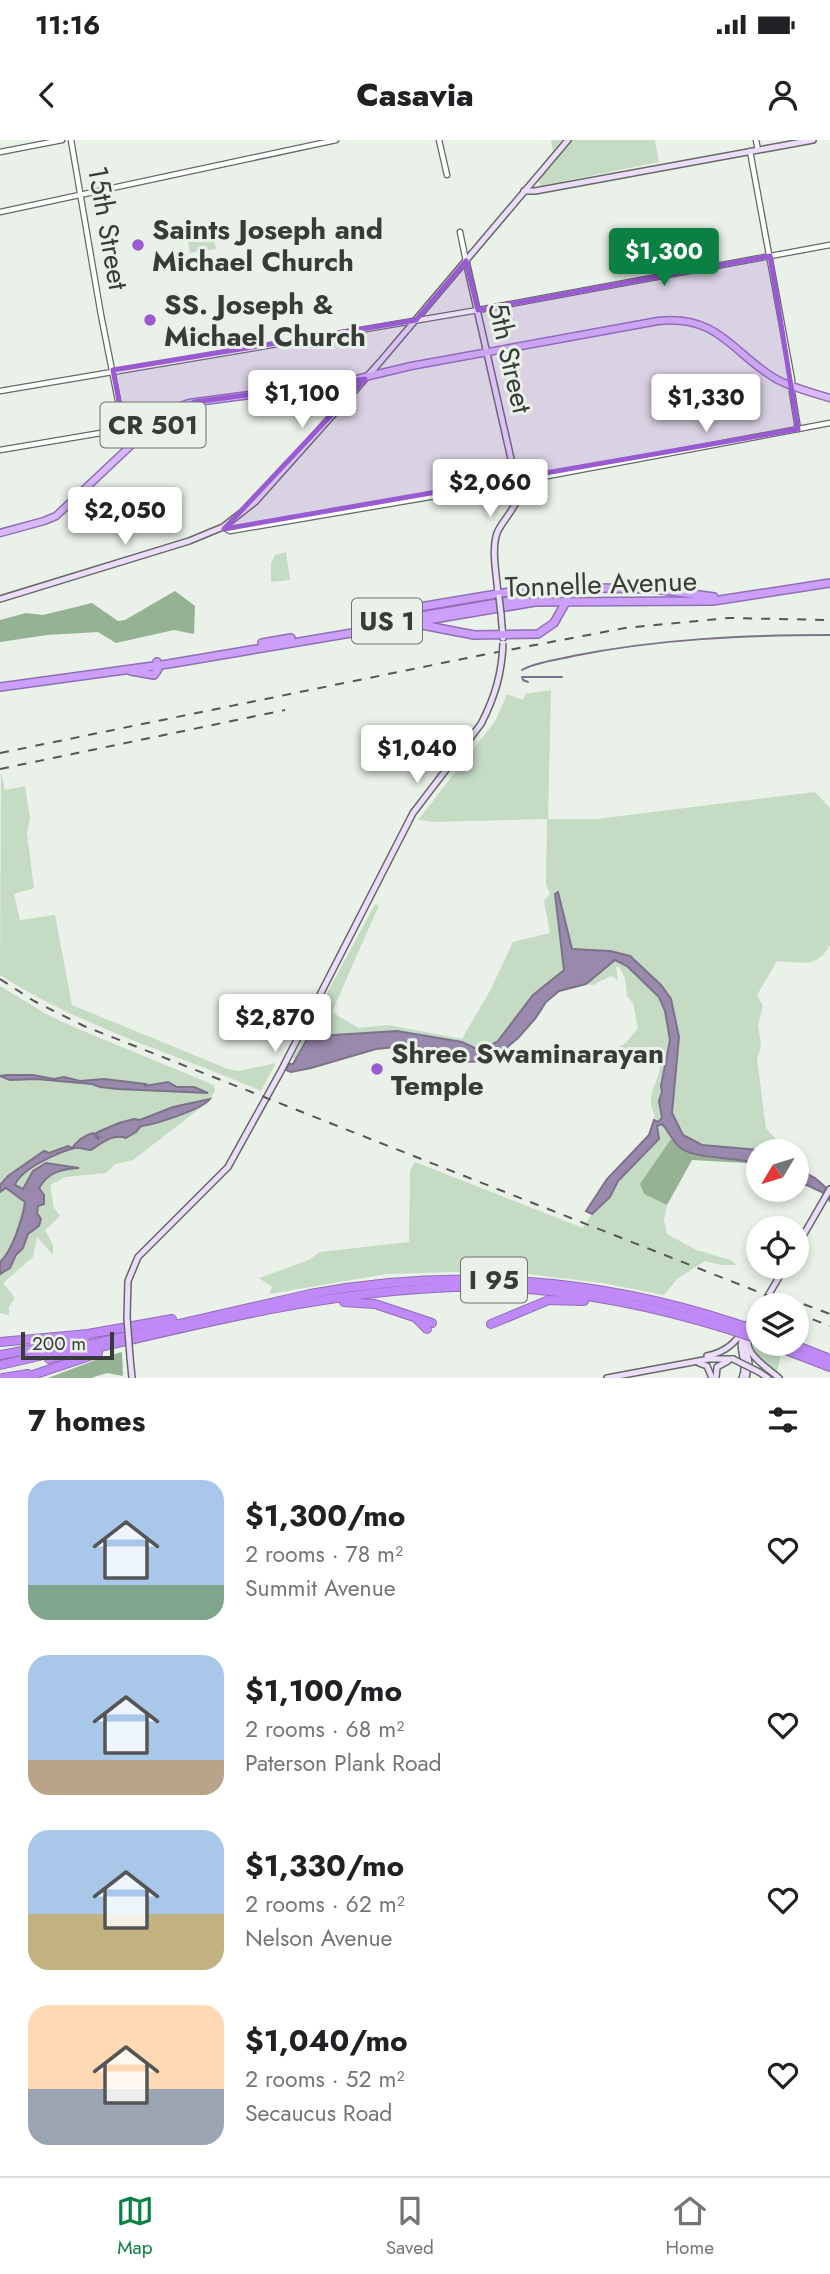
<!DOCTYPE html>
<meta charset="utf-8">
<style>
body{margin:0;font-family:Jost,sans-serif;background:#f6f6f6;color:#202124;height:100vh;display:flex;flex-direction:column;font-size:26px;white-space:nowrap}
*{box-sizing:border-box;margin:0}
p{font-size:23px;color:#757577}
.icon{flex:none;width:38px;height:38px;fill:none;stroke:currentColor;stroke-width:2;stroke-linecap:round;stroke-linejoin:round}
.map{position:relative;height:1238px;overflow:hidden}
.side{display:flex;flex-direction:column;background:#fff;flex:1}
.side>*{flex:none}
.needle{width:46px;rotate:232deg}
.tools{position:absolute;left:746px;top:999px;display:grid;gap:14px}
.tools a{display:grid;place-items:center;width:63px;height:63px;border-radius:50%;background:#fff;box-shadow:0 4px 10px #0003;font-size:35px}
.scale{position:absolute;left:21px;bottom:18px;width:93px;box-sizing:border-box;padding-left:7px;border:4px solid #383b38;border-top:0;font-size:19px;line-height:24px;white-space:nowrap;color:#383b38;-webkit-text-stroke:5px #e9f1e8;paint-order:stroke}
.price{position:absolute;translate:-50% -60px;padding:0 16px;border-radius:7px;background:#fff;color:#222;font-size:23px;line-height:46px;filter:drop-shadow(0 2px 4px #0008)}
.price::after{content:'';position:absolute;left:50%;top:42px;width:21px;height:16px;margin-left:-10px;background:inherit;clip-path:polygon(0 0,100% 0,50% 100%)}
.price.on{background:#0b8043;color:#fff}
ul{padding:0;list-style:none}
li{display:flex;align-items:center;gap:21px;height:175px;padding:0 28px}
li span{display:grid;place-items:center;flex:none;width:196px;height:140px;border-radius:21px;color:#555}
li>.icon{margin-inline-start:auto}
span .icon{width:84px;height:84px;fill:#fffc;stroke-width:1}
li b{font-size:30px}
h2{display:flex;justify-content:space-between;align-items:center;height:84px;padding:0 28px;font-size:30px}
.status{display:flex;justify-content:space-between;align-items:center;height:49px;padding:0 35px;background:#fff;direction:ltr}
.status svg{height:19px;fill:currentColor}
header{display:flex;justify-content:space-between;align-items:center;height:91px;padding:0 28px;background:#fff;font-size:32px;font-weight:800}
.dock{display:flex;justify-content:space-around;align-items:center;height:98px;border-top:2px solid #e0e0e0;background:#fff;font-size:19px;color:#757577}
.dock a{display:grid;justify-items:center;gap:4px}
.dock .on{color:#0b8043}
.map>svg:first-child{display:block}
</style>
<div class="status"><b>11:16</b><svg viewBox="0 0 49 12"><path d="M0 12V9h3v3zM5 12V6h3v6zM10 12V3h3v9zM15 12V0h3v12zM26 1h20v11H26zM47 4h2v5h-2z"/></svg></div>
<header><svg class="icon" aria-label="back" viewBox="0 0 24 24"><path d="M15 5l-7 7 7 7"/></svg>Casavia<svg class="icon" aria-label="person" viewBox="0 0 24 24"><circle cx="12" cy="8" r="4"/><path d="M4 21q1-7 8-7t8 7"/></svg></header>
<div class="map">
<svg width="830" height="1238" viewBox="0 0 830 1238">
<rect width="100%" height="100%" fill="#e9f1e8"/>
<!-- green -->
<g fill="#c5dbc4" fill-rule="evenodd">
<polygon points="551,0 655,0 659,22 540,46 538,39 554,17"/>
<polygon points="212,91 216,109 190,113 187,96"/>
<polygon points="286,412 290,440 271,442 271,423 275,415"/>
<path d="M 551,550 L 548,679 L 597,679 L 815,652 L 830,668 L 830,805 C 817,829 802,822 777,821 L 757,855 L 763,866 L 758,885 L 761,906 L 757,919 L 766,988 L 786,1011 L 761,1011 L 758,1009 L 702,1005 L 683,995 L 672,973 L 679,897 L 670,859 L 635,819 L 609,811 L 572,809 L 558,752 L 555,754 L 564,830 L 533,855 L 493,905 L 477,909 L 462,902 L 397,891 L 318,896 L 315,893 L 314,887 L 296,919 L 292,918 L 375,764 L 379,765 L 332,872 L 358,888 L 388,885 L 462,899 L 491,849 L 513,802 L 550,793 L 544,761 L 550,754 L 546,744 L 547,679 L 434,682 L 418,680 L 496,580 L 507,554 L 523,560 L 526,554 Z"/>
<path d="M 1,632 L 5,650 L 25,646 L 30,678 L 27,693 L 34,748 L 14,754 L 20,780 L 55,775 L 72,865 L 228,929 L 238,931 L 276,923 L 261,951 C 174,913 80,887 0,835 Z"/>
<path d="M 615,820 L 627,826 L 659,857 L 665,871 L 670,900 L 661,946 L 662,952 L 659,961 L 662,978 L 659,981 L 655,980 C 655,973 652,970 651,964 C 649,942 675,924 647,907 L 637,909 L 615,918 L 613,918 L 611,911 L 626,903 L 638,888 L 633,863 L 627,856 L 625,838 L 619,827 L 616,827 L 618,840 L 611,836 L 593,845 L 586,844 Z"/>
<path d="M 0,846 L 46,874 L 76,888 L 214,945 L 215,951 L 210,959 L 206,960 C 184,965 165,972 143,979 C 127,984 111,982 98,995 L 98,999 C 82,997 81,997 71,1008 L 68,1006 L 49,1013 L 44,1011 L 8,1036 L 0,1044 ZM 6,935 C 31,936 54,938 78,941 C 84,941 89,939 95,939 C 111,939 129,942 145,944 L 144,946 L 168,942 L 177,947 L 194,947 L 206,953 L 100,947 L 92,944 L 46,941 Z"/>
<path d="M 203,966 L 133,1020 L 115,1024 L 106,1033 L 65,1037 L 50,1045 L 54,1068 L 60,1076 L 45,1090 L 53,1105 L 53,1115 L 37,1097 L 33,1117 L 3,1143 L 15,1158 L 9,1167 L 9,1175 L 0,1173 L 0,1134 C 18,1124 19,1108 30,1093 C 33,1088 38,1083 41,1079 L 37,1073 L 38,1066 L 42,1064 L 39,1048 L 50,1033 L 75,1028 L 46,1023 L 33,1031 L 23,1049 L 15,1045 L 15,1041 L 30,1028 L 60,1012 L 98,1003 L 117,996 L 126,998 L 141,986 L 159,983 L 167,978 L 185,974 L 192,969 Z"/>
<polygon points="662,984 671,999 641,1044 644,1054 667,1065 664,1080 667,1094 696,1110 731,1120 736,1125 721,1125 705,1121 677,1139 664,1155 602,1143 528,1134 454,1132 387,1134 269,1154 272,1147 259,1138 309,1120 320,1112 409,1102 410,1031 415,1022 583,1088 592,1074 610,1057 618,1041 659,999 657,986"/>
<path d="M 6,1048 L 25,1062 C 23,1082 13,1102 3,1120 L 0,1122 L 0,1052 Z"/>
<polygon points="752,1204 781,1214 777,1232 757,1214"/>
</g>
<!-- forest -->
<g fill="#95b394">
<polygon points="175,451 195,466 194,494 174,490 116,503 98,492 47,495 0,502 0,480 26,473 43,475 92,463 118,481 125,480"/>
<path d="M 671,999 C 697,1022 726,1013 758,1024 L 758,1028 L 746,1023 L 692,1020 L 667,1065 L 644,1054 L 640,1044 Z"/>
<polygon points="122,1212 123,1236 107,1233 91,1238 48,1238 98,1219"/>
</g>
<!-- water -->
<g fill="#9989ac" stroke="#7c7289" stroke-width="2">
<path d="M 558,752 L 572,809 L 610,811 L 630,816 L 661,845 L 671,859 L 679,897 L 672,973 L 683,995 L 702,1005 L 760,1010 L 758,1012 L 758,1024 C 736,1017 697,1019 682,1009 C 672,1002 669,991 662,984 L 657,986 L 659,999 L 618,1041 L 610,1057 L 592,1074 L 586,1071 L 607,1039 L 649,995 L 654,980 L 658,982 L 662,978 L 659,961 L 662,952 L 661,946 L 670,900 L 665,871 L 659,857 L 627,826 L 615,820 L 586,844 L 559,851 L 546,862 L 535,879 L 518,898 L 491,921 L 463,922 L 428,913 L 415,905 L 376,909 L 311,928 L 291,932 L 286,930 L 289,924 L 293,924 L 315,885 L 315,893 L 318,896 L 397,891 L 462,902 L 477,909 L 486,907 L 497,902 L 533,855 L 564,830 L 555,754 Z"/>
<polygon points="6,935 33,935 54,939 64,937 80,941 104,939 146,944 145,946 168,942 177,947 194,947 208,953 118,949 100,947 92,944 36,939 10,940 0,936"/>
<path d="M 210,959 C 203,969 154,985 141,986 L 136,992 L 126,998 C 113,993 102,1003 91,1010 C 86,1010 80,1007 75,1008 C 58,1012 21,1029 15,1045 L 23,1049 L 33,1031 L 46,1023 L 79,1028 C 62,1029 48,1032 39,1048 L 44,1055 L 44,1064 L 38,1066 L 37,1073 L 41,1079 L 39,1086 L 28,1094 L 23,1108 L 16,1115 L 10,1128 L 0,1134 L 0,1122 C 12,1112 23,1077 25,1062 L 6,1048 L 0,1052 L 0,1045 L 8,1036 L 44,1011 L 49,1013 L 68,1006 L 72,1008 C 78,1001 82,996 93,993 L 98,999 L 99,997 L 95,994 L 98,992 L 119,983 L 134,979 L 140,980 L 173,967 Z"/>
<polygon points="796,1028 815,1038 830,1051 830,1061 824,1053 796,1040"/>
</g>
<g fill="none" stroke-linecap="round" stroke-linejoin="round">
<!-- stream -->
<g stroke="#7c7289" stroke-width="2">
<path d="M 522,530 C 535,522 557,520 573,516 C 658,499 744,495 830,495"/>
<polyline points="522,537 523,540 528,542"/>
<polyline points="523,537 562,537"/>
</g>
<!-- tertiary casing -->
<g stroke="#636a63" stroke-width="7">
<g id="tertiary">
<polyline points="71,0 101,175 126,301 130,306"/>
<polyline points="439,0 447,35"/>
<polyline points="756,0 758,10"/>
<polyline points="750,11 792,240 792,252 798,289"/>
<polyline points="0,12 62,0"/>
<polyline points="0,72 336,0"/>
<polyline points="460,92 466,121"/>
<polyline points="0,251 478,170 830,105"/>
<polyline points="0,310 154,284"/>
<polyline points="521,341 830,283"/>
<polyline points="223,387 230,391 512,343"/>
</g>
</g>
<!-- secondary casing -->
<g stroke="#636a63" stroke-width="8">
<g id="secondary">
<polyline points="524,51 535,51 813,0"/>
<path d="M 466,121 L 519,354 C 516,369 503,379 497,393 C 491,411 497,436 498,455"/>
<polyline points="0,459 189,401 223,387 255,362 380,222 568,0"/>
<polyline points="501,474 503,498"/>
<polyline points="796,1108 830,1049"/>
<polyline points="762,1166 785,1127"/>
<polyline points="127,1178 128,1141 138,1117 228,1027 281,931 413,673 481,584"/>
<path d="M 758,1179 C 755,1185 749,1193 748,1199 C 745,1215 769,1229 779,1238"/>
<polyline points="744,1197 749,1223 746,1238"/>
<path d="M 707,1216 C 736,1210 740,1192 758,1172"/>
<polyline points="130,1217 132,1238"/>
<polyline points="699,1223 707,1226 712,1238"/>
<polyline points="759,1232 768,1238"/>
<polyline points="607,1238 709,1219 733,1219"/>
<polyline points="716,1238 717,1227 728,1221"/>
<path d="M 742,1238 C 749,1222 736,1209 744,1194"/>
</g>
</g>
<!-- primary casing -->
<g stroke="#906eb5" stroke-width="9">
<path id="primary" d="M 0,393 L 44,381 L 56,376 L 160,278 L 176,268 L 189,263 L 340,243 L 411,226 L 658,181 C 720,174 734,216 778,240 C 794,248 813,253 830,258"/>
</g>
<!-- trunk casing -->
<g stroke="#906eb5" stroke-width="10">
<g id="trunk">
<polyline points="372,483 384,473 538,447 654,449 714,457"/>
<polyline points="417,484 474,495 538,494 554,483 567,460"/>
<polyline points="362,486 526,458"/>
<polyline points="262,503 291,498"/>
<polyline points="131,531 154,535 158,529 157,522"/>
<polyline points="0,547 168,524 535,462 713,461 830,443"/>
</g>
</g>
<!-- motorway casing -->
<g stroke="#906eb5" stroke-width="10">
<g id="motorway">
<polyline points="344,1162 375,1164 432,1183"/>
<polyline points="416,1178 427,1189"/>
<polyline points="491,1184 549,1160 584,1161"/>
<polyline points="0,1202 88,1194 172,1179"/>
<polyline points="770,1204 830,1227"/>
<polyline points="792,1204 830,1219"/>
<polyline points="0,1215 85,1199"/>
<path d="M 49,1219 C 175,1190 304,1155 434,1148 C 534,1142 635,1160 731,1190"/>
<path d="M 0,1225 L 310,1154 C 451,1127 598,1138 734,1183"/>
<polyline points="3,1238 28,1234"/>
<polyline points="24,1238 98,1213"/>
</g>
</g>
<!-- tertiary -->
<use href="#tertiary" stroke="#fff" stroke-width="4.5"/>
<!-- secondary -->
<use href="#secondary" stroke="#ecdcfd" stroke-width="5"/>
<!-- primary -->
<use href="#primary" stroke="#d9b8fb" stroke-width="6"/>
<!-- trunk -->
<use href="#trunk" stroke="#cca0fa" stroke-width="7"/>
<!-- motorway -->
<use href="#motorway" stroke="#c089f8" stroke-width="8"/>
<!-- rail -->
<g stroke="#545754" stroke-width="2" stroke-dasharray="9 9" stroke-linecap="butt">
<polyline points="0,613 477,516 625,488 728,478 830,480"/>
<polyline points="0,629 285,570"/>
<polyline points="0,839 34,861 84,886 794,1166"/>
<polyline points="787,1158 830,1174"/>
<polyline points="796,1173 830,1186"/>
</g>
<!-- tertiary-bridge casing -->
<g stroke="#636a63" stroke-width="7" stroke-linecap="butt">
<polyline id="tertiary-bridge" points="512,343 521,341"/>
</g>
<!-- secondary-bridge casing -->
<g stroke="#636a63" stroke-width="8" stroke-linecap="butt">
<g id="secondary-bridge">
<polyline points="499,457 501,474"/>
<path d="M 481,584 C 495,557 502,533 503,503"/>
<polyline points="127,1178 130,1217"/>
<polyline points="733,1219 759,1232"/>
</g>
</g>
<!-- motorway-bridge casing -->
<g stroke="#906eb5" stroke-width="10" stroke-linecap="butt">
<g id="motorway-bridge">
<polyline points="734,1183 758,1191"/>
<polyline points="731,1190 758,1199"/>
</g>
</g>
<!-- tertiary-bridge -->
<use href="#tertiary-bridge" stroke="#fff" stroke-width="4.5"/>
<!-- secondary-bridge -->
<use href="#secondary-bridge" stroke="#ecdcfd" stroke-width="5"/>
<!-- motorway-bridge -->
<use href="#motorway-bridge" stroke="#c089f8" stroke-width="8"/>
</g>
<!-- marked area -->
<path fill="#995bd2" fill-opacity="0.2" stroke="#995bd2" stroke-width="5" stroke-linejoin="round" d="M 770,116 L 798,289 L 224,389 L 365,239 L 195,262 L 155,284 L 124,288 L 113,230 L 416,180 L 466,121 L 478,170 Z"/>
<!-- markers -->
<g fill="#995bd2" stroke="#e9f1e8" stroke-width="2.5">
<circle cx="138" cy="105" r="7"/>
<circle cx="150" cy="180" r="7"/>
<circle cx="377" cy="929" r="7"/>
</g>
<g text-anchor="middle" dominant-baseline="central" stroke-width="6" stroke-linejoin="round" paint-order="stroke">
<!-- shield labels -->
<g fill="#e9f1e8" stroke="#6d726d" stroke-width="2">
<rect x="100.5" y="262.5" width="105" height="45" rx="5"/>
<rect x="352" y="458.5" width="70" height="45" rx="5"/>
<rect x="461" y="1117.5" width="66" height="45" rx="5"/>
</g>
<g font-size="26" font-weight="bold" fill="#383b38">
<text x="153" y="285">CR 501</text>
<text x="387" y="481">US 1</text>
<text x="494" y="1140">I 95</text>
</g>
<!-- street labels -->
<g font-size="28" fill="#383b38" stroke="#e9f1e8">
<text transform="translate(108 88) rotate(80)">15th Street</text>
<text transform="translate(510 218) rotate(77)">5th Street</text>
<text transform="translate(601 444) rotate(-2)">Tonnelle Avenue</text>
</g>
<!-- poi labels -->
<g font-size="28" font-weight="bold" fill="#383b38" stroke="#e9f1e8" text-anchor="start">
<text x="152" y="89">Saints Joseph and<tspan x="152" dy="32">Michael Church</tspan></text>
<text x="164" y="164">SS. Joseph &amp;<tspan x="164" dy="32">Michael Church</tspan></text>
<text x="391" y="913">Shree Swaminarayan<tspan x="391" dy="32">Temple</tspan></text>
</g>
</g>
</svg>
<div class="tools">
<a><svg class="needle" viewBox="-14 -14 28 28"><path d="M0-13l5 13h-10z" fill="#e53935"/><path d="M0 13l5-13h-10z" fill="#757577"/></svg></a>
<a><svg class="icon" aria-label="locate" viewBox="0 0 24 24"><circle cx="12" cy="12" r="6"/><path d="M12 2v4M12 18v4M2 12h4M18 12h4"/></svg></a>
<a><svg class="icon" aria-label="layers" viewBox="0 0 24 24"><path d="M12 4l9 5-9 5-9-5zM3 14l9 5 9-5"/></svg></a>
</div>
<div class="scale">200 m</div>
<b class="price on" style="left:664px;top:148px">$1,300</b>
<b class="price" style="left:302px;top:290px">$1,100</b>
<b class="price" style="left:706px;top:294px">$1,330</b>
<b class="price" style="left:490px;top:379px">$2,060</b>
<b class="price" style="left:125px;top:407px">$2,050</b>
<b class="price" style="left:417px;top:645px">$1,040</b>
<b class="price" style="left:275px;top:914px">$2,870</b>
</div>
<section class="side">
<h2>7 homes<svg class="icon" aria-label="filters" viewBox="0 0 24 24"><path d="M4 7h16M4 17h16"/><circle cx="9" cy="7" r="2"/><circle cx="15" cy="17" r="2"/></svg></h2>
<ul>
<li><span style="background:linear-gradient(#a9c7e8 75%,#7fa58c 0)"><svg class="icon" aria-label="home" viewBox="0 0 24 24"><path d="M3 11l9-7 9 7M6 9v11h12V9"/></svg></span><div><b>$1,300/mo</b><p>2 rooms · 78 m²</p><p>Summit Avenue</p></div><svg class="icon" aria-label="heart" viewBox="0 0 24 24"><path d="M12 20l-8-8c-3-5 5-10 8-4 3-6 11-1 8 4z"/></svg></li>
<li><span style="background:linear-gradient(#a9c7e8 75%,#b9a48a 0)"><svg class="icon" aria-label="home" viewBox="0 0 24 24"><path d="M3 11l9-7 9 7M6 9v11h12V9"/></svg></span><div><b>$1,100/mo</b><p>2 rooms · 68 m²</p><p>Paterson Plank Road</p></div><svg class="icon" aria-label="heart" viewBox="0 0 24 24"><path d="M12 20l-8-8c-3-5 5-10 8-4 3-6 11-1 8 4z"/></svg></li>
<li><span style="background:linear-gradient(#a9c7e8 60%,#c2b280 0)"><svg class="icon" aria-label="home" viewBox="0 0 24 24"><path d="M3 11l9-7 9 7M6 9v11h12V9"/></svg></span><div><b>$1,330/mo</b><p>2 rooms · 62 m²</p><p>Nelson Avenue</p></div><svg class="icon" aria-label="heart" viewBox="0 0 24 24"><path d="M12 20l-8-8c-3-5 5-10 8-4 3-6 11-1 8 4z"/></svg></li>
<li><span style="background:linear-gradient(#ffd9b3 60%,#9aa5b1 0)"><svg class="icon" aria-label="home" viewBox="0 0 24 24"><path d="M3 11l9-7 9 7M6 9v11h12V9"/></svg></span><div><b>$1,040/mo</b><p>2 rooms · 52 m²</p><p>Secaucus Road</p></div><svg class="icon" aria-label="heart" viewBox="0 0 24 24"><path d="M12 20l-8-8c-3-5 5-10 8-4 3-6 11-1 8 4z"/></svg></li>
</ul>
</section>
<nav class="dock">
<a class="on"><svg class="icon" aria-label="map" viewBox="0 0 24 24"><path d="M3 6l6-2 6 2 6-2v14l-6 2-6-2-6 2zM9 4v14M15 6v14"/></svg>Map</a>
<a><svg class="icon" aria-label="saved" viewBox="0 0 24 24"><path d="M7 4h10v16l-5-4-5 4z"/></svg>Saved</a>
<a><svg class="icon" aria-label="home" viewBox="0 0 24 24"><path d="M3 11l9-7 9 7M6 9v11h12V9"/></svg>Home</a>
</nav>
